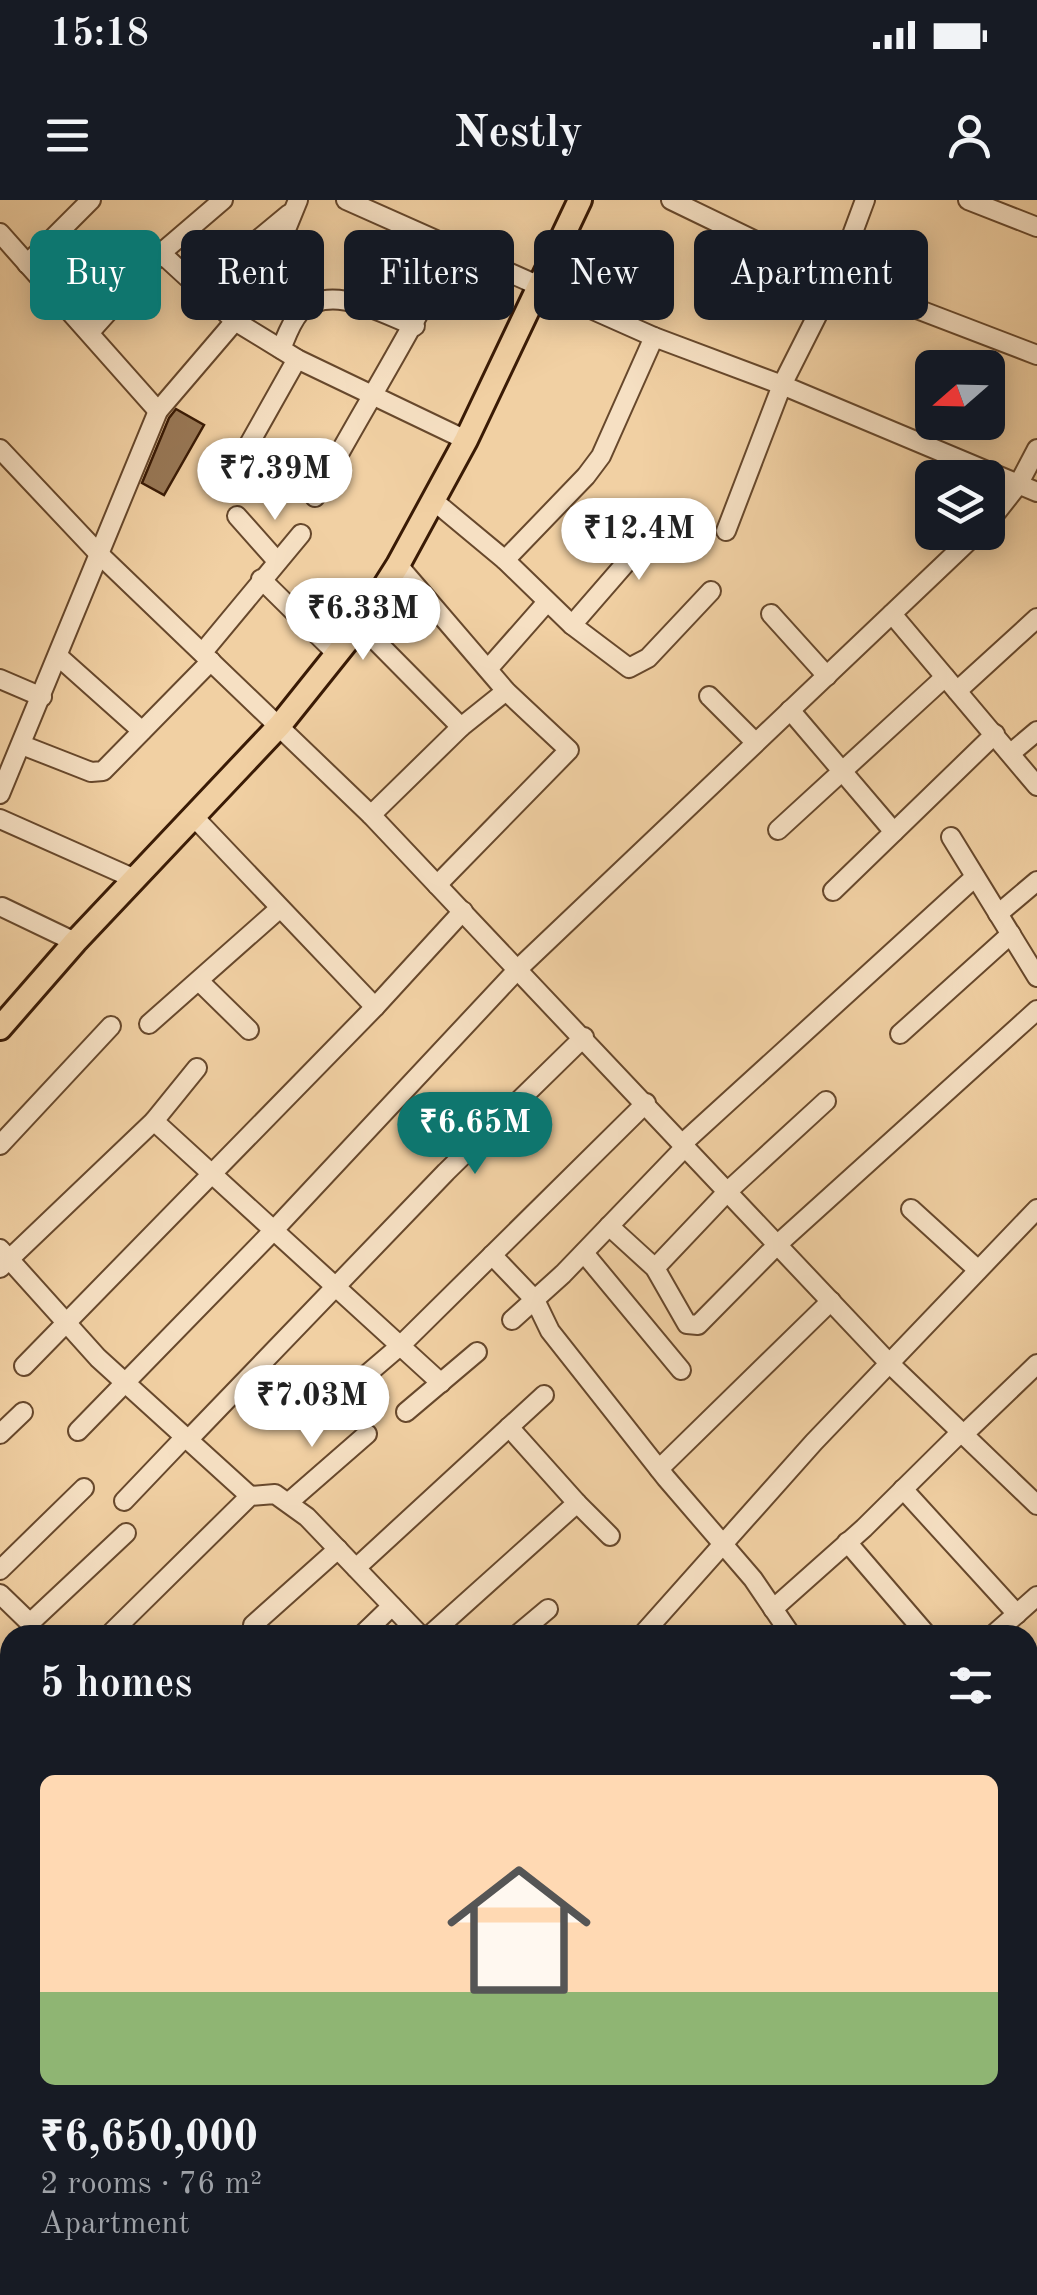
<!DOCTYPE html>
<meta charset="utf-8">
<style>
body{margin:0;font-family:"Old Standard TT",serif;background:#242831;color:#f1f3f6;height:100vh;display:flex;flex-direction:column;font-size:38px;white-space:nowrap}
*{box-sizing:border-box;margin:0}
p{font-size:32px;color:#9ea1a6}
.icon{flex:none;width:55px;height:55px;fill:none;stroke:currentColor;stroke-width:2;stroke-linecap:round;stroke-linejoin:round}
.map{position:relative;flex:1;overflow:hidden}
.details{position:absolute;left:0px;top:1425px;width:1038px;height:670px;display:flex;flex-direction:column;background:#171b24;border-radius:30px 30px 0 0;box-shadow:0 5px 25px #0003}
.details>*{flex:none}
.banner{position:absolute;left:30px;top:30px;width:978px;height:90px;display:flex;gap:20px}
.needle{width:65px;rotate:250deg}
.controls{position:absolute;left:915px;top:150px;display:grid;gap:20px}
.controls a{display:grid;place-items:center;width:90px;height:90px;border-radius:15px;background:#171b24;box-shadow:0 5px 25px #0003;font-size:50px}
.price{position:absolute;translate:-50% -85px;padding:0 22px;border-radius:35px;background:#fff;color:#222;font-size:32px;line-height:65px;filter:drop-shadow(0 2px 5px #0008)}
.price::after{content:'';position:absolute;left:50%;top:60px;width:30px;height:22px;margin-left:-15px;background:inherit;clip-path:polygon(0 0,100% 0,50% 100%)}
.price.current{background:#0f766e;color:#fff}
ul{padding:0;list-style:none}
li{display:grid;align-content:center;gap:20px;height:530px;padding:0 40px}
li span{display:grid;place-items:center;height:310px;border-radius:15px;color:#555}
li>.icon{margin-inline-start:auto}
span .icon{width:180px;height:180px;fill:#fffc;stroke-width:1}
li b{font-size:42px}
h2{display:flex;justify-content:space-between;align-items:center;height:120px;padding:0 40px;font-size:42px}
.chip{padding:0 35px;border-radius:15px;background:#171b24;box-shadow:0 5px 25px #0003;font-size:35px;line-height:90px}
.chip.current{background:#0f766e;color:#fff}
.status{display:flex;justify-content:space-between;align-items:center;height:70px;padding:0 50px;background:#171b24;direction:ltr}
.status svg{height:28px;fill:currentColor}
header{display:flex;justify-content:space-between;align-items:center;height:130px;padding:0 40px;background:#171b24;font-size:45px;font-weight:600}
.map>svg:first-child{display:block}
</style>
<div class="status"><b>15:18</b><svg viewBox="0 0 49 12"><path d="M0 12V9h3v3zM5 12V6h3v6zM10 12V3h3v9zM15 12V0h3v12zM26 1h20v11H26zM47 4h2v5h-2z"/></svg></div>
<header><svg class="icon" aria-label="menu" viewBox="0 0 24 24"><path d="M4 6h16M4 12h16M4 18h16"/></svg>Nestly<svg class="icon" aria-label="person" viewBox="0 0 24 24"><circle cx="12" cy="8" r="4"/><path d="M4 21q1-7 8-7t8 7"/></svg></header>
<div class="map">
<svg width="1037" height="2095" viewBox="0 0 1037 2095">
<rect width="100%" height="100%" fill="#f1d0a3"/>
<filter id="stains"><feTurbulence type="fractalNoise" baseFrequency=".002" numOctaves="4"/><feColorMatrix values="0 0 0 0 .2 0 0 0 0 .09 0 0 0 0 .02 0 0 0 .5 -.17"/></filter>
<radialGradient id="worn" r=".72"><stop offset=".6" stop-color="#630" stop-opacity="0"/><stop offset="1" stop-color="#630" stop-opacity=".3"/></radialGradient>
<!-- building -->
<polygon fill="#997957" stroke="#391a05" stroke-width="2.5" points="176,209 204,225 164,295 142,283 169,218"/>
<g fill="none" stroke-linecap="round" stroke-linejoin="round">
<!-- minor casing -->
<g stroke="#67482c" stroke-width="22">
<g id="minor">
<polyline points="298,0 278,49 235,121 297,159 466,240"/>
<polyline points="346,0 654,137 782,185 1037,292"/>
<polyline points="671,0 834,79"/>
<polyline points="968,0 1037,27"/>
<polyline points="0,33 158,211"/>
<polyline points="27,64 91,0"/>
<polyline points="836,78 1037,155"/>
<polyline points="201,87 289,14"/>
<polyline points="90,132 161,53 223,0"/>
<path d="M 281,149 C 286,137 291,122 300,112 C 331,82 382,114 415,126"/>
<polyline points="0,249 100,355 371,615 889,1163 1037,1305"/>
<polyline points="243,255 297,159"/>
<path d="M 315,297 C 361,212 412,132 454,45"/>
<polyline points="434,301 505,360 572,425 629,468 648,458 711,391"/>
<polyline points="237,316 277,361"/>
<polyline points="988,323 1018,285 1037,249"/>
<polyline points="726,331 782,185 836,78 865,0"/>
<polyline points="505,360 586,276 601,256 654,137"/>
<polyline points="398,365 506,491 569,550 437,685"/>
<polyline points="261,379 337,454"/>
<polyline points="771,414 827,476"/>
<polyline points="892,414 1037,586"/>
<polyline points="360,425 461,527"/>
<polyline points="572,425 671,311"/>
<polyline points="203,452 301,334"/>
<polyline points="59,457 142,531"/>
<polyline points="488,469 547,402"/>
<polyline points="0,479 42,497"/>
<polyline points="957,491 1037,418"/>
<polyline points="709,496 755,542"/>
<polyline points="790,510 894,632"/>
<polyline points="22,545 91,572 103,571 211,461"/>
<polyline points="1011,553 1037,531"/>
<polyline points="0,594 158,211 235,121 161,53"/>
<polyline points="371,615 461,527 506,491"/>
<polyline points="194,617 375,807"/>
<polyline points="0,619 135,679"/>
<polyline points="778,630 945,477"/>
<polyline points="951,637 1037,777"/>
<polyline points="833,691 995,534"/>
<polyline points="2,707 75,742"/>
<polyline points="998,714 1037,681"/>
<polyline points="199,781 249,830"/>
<polyline points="149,824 279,709"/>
<polyline points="900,834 1011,734"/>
<polyline points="154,921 441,1183"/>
<polyline points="683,943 975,677"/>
<polyline points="0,945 111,826"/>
<polyline points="911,1009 978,1070"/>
<polyline points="609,1026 655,1068 687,1124 698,1125 778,1044 1037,810"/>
<polyline points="0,1049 98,1158 250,1296"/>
<polyline points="584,1053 681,1170"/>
<polyline points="492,1055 535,1100 550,1131 666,1278 753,1379 791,1435"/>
<polyline points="0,1068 154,921 197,868"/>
<polyline points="655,1068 728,991 826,901"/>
<polyline points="512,1120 563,1074 686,946"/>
<polyline points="24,1166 375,807 463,711"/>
<polyline points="324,1211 400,1146 646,903"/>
<polyline points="406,1212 477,1152"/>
<polyline points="78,1231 273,1031 519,768 978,332"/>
<polyline points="0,1234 23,1212"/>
<polyline points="964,1234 1037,1164"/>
<polyline points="188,1240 446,972 584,837"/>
<polyline points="659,1269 831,1101"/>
<polyline points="903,1289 1017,1414"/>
<polyline points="124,1301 185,1237"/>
<polyline points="289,1302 367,1234"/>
<polyline points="577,1303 610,1336"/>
<polyline points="847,1342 927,1435"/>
<polyline points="356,1368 544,1195"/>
<polyline points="0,1370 84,1288"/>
<polyline points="0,1394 30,1423 126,1333"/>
<polyline points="773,1409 864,1328 961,1232"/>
<polyline points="253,1425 338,1349"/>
<polyline points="109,1435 250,1296 275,1294 307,1317 420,1435"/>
<polyline points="362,1435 392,1406"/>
<polyline points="430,1435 577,1303 509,1227"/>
<polyline points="517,1435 548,1409"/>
<polyline points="642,1435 814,1242 1037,1009"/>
<polyline points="993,1435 1037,1396"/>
<polyline points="0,1487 10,1497"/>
<polyline points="0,1543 10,1533"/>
<polyline points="1028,1633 1037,1669"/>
<polyline points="0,1668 10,1655"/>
<polyline points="0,1710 10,1718"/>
<polyline points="0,1830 10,1818"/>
<polyline points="1028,1873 1037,1889"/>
<polyline points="1028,1958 1037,1952"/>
<polyline points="0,1991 10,1980"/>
<polyline points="0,2044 10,2053"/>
<polyline points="1028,2074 1037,2068"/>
<polyline points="370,2085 377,2095"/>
<polyline points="630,2085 637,2095"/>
<polyline points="721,2085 728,2095"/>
<polyline points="54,2095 63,2085"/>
<polyline points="179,2095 193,2085"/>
<polyline points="508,2095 524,2085"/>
<polyline points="773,2095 792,2085"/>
<polyline points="992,2095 1009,2085"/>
</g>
</g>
<!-- major casing -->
<g stroke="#391a05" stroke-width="28">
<polyline id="major" points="0,828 75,742 280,525 360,425 398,365 466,240 580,0"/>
</g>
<!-- minor -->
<use href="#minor" stroke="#f6e0c3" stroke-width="18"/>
<!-- major -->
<use href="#major" stroke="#f1d0a3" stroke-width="22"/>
</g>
<rect width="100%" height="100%" filter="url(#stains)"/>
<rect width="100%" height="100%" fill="url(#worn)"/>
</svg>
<div class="controls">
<a><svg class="needle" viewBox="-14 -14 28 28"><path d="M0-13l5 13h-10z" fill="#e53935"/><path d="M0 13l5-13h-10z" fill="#9ea1a6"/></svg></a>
<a><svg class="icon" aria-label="layers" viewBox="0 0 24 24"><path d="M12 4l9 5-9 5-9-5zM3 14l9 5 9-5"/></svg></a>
</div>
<b class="price" style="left:275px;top:323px">₹7.39M</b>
<b class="price" style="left:639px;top:383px">₹12.4M</b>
<b class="price" style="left:363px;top:463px">₹6.33M</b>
<b class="price current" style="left:475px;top:977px">₹6.65M</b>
<b class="price" style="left:312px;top:1250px">₹7.03M</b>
<div class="banner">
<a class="chip current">Buy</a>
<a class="chip">Rent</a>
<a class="chip">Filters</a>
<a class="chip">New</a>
<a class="chip">Apartment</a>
</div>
<section class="details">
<h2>5 homes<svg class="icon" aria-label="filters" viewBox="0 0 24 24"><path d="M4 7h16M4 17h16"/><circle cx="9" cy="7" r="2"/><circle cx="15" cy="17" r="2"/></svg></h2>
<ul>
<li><span style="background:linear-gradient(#ffd9b3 70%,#8fb573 0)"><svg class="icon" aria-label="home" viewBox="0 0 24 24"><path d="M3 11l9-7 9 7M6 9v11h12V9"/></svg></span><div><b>₹6,650,000</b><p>2 rooms · 76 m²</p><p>Apartment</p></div></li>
</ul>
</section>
</div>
